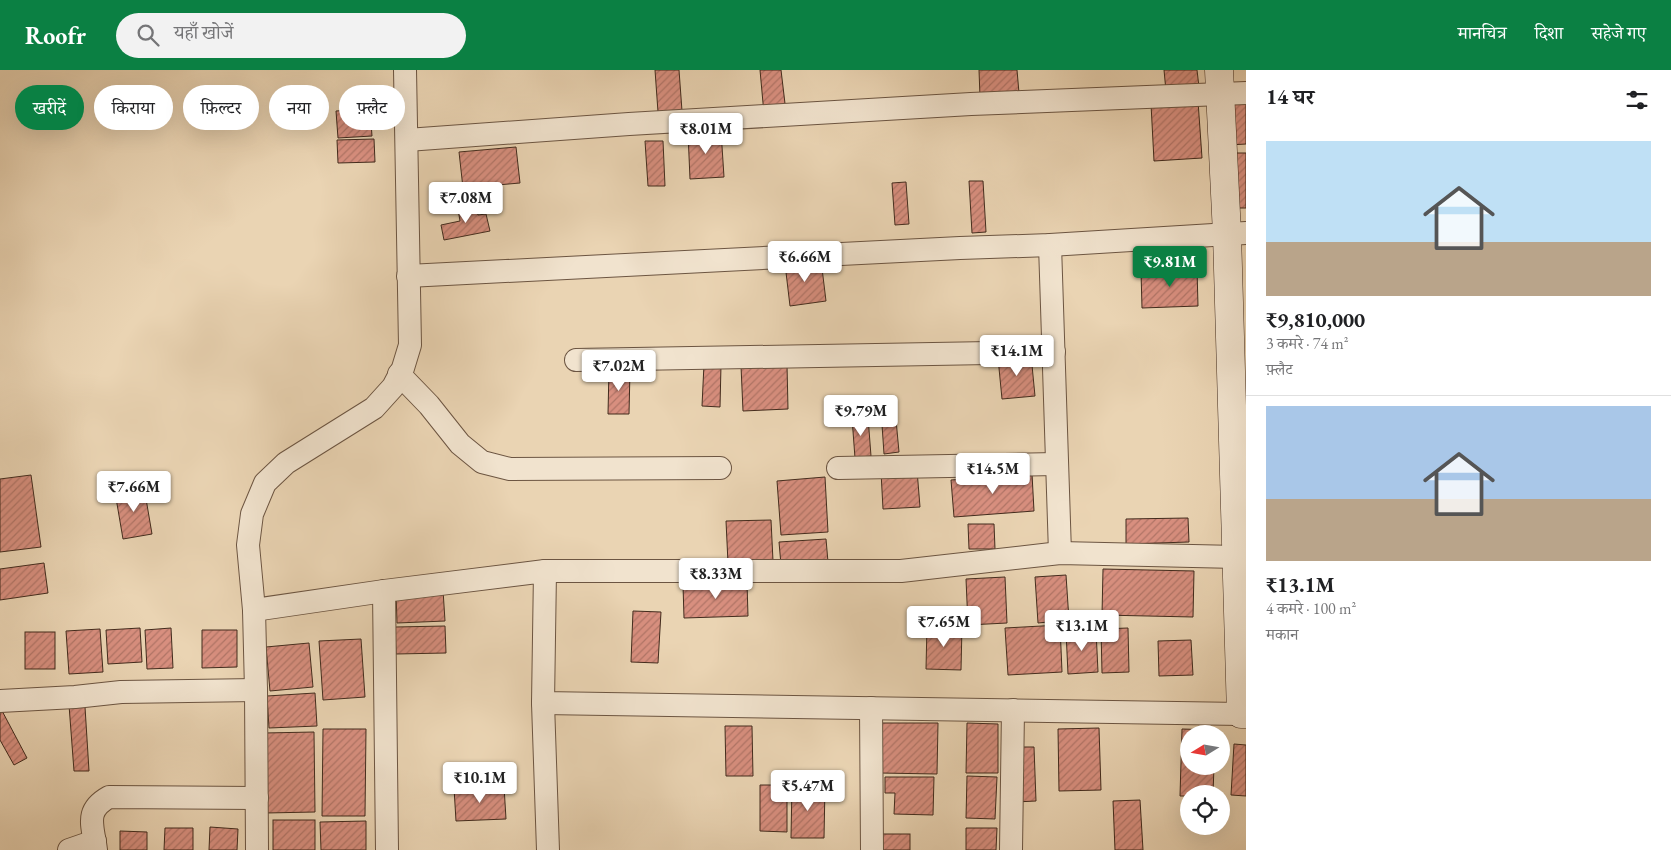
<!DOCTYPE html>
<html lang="hi">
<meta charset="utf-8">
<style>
body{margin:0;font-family:"EB Garamond","Noto Serif Devanagari",serif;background:#f2f2f2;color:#202124;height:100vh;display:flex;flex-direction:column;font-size:19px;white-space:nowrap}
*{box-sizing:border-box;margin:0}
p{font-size:16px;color:#757577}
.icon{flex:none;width:28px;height:28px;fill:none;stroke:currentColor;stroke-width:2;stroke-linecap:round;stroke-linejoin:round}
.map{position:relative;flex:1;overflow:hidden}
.drawer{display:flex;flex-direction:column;background:#fff;width:425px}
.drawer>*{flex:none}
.banner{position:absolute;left:15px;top:15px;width:475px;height:45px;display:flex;gap:10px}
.needle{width:32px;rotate:259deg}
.tools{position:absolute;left:1180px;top:655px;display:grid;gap:10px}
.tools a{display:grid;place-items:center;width:50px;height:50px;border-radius:50%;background:#fff;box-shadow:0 5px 20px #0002;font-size:25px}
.price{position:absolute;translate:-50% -42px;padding:0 11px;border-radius:5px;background:#fff;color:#222;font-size:16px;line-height:32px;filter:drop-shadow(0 1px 2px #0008)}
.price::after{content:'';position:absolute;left:50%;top:30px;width:15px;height:11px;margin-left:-8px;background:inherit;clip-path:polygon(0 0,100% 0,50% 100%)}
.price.current{background:#0b8043;color:#fff}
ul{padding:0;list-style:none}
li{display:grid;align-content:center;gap:10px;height:265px;padding:0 20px}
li+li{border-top:1px solid #e0e0e0}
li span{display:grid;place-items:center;height:155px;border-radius:0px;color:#555}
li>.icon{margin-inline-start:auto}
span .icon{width:90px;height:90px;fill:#fffc;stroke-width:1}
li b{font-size:21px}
h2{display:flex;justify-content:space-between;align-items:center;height:60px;padding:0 20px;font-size:21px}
.chip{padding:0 18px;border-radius:22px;background:#fff;box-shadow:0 5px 20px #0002;font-size:18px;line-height:45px}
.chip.current{background:#0b8043;color:#fff}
header{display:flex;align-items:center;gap:30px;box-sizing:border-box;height:70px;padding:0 25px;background:#0b8043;color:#fff}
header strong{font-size:24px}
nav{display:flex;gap:28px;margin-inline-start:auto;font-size:18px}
.search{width:350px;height:45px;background:#f2f2f2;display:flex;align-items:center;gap:12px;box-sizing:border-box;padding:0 18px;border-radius:28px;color:#757577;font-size:19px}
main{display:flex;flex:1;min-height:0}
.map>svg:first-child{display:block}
</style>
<header>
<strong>Roofr</strong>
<div class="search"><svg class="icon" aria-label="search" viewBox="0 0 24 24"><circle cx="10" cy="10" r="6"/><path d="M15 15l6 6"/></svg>यहाँ खोजें</div>
<nav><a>मानचित्र</a><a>दिशा</a><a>सहेजे गए</a></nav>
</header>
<main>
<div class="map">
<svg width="1246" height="780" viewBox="0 0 1246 780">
<defs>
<pattern id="building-hatch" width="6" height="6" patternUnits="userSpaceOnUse" patternTransform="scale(1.25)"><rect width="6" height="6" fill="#d88f7f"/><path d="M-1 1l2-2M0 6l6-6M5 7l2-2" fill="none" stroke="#b17567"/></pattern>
</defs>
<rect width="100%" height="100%" fill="#ead4b3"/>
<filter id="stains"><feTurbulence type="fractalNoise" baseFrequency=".004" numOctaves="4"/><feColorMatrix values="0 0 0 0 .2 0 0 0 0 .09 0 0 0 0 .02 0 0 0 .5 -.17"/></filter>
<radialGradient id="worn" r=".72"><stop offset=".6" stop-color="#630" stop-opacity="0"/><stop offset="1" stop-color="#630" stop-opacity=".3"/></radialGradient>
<!-- building -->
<g fill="url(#building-hatch)" stroke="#422b1d">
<polygon points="655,0 679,0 682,41 658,42"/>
<polygon points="760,0 781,0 786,42 764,44"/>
<polygon points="979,0 1017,0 1019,23 980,27"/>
<polygon points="1164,0 1197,0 1199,17 1166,21"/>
<polygon points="1198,31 1202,88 1154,91 1151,34"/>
<polygon points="1246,31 1246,74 1229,75 1228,32"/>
<polygon points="370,39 372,66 338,68 336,41"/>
<polygon points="721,61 724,107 690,109 688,63"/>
<polygon points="374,69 375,92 338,93 337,70"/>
<polygon points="645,71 663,71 665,116 648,116"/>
<polygon points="516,77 520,113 463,118 459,82"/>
<polygon points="1231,83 1246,83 1246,138 1232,138"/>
<polygon points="969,111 983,111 986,162 972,163"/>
<polygon points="906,112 909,154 895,155 892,113"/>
<polygon points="476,135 478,145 486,144 490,161 444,170 441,155 460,151 458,139"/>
<polygon points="821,190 826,231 790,236 785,194"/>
<polygon points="1197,199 1198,236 1142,238 1141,201"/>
<polygon points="1031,285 1035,326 1002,329 998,288"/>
<polygon points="704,294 721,295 720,337 702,336"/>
<polygon points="787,295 788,339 743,341 741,296"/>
<polygon points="609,299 630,300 629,344 608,344"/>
<polygon points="895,339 899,382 884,384 881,340"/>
<polygon points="868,347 871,386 855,388 852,348"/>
<polygon points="917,400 920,437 883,439 881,402"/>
<polygon points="1032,404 1034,441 954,447 951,410"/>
<polygon points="31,405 41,477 0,482 0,409"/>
<polygon points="825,407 828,462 781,465 777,411"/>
<polygon points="144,417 152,464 123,469 115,422"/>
<polygon points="1188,448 1189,472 1126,474 1126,449"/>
<polygon points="771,450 773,491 728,493 726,451"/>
<polygon points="968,454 994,454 995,479 969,479"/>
<polygon points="826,469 828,492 781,495 779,472"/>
<polygon points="44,493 48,523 0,530 0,499"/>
<polygon points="1103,499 1194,501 1193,547 1102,545"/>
<polygon points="1066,505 1069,550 1038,553 1035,507"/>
<polygon points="1005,507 1007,553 968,555 966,509"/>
<polygon points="747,513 748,546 684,548 683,515"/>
<polygon points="443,520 445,551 397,553 396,522"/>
<polygon points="633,541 661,542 658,593 631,592"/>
<polygon points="927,555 962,556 961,600 926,599"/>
<polygon points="1060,555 1062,602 1008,605 1005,558"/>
<polygon points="445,556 446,583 396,584 395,557"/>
<polygon points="140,558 142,592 108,594 106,560"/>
<polygon points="171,558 173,598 147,599 145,560"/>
<polygon points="1128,558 1129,602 1102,603 1101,559"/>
<polygon points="100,559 103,602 69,604 66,561"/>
<polygon points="202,560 237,560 237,597 202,598"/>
<polygon points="1096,560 1098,602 1068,604 1066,561"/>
<rect x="25" y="562" width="30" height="37"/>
<polygon points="361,569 365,627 323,630 319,571"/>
<polygon points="1191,570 1193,605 1159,606 1158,571"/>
<polygon points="309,573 313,617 270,621 266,577"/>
<polygon points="315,623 317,656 269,658 267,626"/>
<polygon points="69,635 85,637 89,701 74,701"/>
<polygon points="0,637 27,688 14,695 0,670"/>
<polygon points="881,653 938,653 937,704 880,703"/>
<polygon points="967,653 998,654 998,703 966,703"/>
<polygon points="725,656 752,656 753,706 726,706"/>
<polygon points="1099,658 1101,720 1059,721 1058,659"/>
<polygon points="323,659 366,659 365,746 322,746"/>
<polygon points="1182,659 1215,660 1215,664 1189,664 1189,696 1214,696 1213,724 1189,724 1189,726 1180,726"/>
<polygon points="314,662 315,742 266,743 264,663"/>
<polygon points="1234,674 1246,675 1246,726 1231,725"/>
<polygon points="1013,677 1034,677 1036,731 1015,732"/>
<polygon points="967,706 997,707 995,749 966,748"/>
<polygon points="885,707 934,707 933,745 894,744 895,723 885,723"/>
<polygon points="760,715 787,715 787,762 760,761"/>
<polygon points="792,715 825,716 824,768 791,768"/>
<polygon points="504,716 506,749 456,751 454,718"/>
<polygon points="1140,730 1143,780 1115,780 1113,731"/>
<rect x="273" y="750" width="42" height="30"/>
<polygon points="366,751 366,780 321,780 320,752"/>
<polygon points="210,757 238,759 237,780 209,780"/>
<polygon points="165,758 193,758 193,780 164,780"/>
<polygon points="966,758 997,758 996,780 966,780"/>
<polygon points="120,761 147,762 147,780 120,780"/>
<rect x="879" y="764" width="31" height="16"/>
</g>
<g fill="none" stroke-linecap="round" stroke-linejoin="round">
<!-- street casing -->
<g stroke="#6c5542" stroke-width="24">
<g id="street">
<polyline points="407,70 629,54 971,34 1246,23"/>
<polyline points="1050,175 1060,483"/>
<polyline points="408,206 960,178 1050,175 1246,163"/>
<polyline points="576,290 1054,282"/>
<polyline points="399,304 429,335 460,374 482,392 510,399 720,398"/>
<polyline points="838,398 1056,394"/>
<polyline points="545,501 901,501 1060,483 1237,487"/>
<polyline points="384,521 387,780"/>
<polyline points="254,540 384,521 545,501 543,633 1241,644"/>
<polyline points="0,631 75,627 121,622 256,620"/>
<polyline points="543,633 548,780"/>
<polyline points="871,638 872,780"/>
<polyline points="69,780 95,771"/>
<path d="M 96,780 C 93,755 84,741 109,727 L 257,728"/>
<polyline points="257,780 256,620 254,540 248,475 252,444 265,413 286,393 374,338 393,317 403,298 410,275 405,0"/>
<polyline points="1011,780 1013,640"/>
</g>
</g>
<!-- secondary casing -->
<g stroke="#422b1d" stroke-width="29">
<polyline id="secondary" points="1219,0 1227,164 1241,644 1246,644"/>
</g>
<!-- street -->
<use href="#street" stroke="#f1e3ce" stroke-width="22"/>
<!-- secondary -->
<use href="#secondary" stroke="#f1e3ce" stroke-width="28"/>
</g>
<rect width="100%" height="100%" filter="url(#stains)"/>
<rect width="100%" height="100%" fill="url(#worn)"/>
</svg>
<div class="tools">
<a><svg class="needle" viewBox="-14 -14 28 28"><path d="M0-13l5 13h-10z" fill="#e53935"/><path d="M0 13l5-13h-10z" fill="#757577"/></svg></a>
<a><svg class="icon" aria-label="locate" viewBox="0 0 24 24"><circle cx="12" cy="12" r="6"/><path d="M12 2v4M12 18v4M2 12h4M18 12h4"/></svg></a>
</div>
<b class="price" style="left:706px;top:85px">₹8.01M</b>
<b class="price" style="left:466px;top:154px">₹7.08M</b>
<b class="price" style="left:805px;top:213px">₹6.66M</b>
<b class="price current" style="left:1170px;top:218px">₹9.81M</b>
<b class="price" style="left:1017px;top:307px">₹14.1M</b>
<b class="price" style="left:619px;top:322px">₹7.02M</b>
<b class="price" style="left:861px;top:367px">₹9.79M</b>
<b class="price" style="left:993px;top:425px">₹14.5M</b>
<b class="price" style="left:134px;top:443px">₹7.66M</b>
<b class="price" style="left:716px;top:530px">₹8.33M</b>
<b class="price" style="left:944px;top:578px">₹7.65M</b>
<b class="price" style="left:1082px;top:582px">₹13.1M</b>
<b class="price" style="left:480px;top:734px">₹10.1M</b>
<b class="price" style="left:808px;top:742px">₹5.47M</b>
<div class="banner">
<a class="chip current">खरीदें</a>
<a class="chip">किराया</a>
<a class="chip">फ़िल्टर</a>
<a class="chip">नया</a>
<a class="chip">फ़्लैट</a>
</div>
</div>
<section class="drawer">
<h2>14 घर<svg class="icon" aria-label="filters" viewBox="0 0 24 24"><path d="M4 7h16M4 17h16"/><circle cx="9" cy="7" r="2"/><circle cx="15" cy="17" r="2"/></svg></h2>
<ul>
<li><span style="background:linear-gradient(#bfe0f5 65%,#b9a48a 0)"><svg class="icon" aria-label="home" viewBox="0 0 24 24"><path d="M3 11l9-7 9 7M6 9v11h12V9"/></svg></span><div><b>₹9,810,000</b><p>3 कमरे · 74 m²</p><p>फ़्लैट</p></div></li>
<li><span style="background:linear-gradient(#a9c7e8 60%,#b9a48a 0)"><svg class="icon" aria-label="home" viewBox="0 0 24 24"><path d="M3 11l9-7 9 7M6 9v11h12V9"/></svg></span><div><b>₹13.1M</b><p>4 कमरे · 100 m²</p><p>मकान</p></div></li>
</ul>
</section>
</main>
